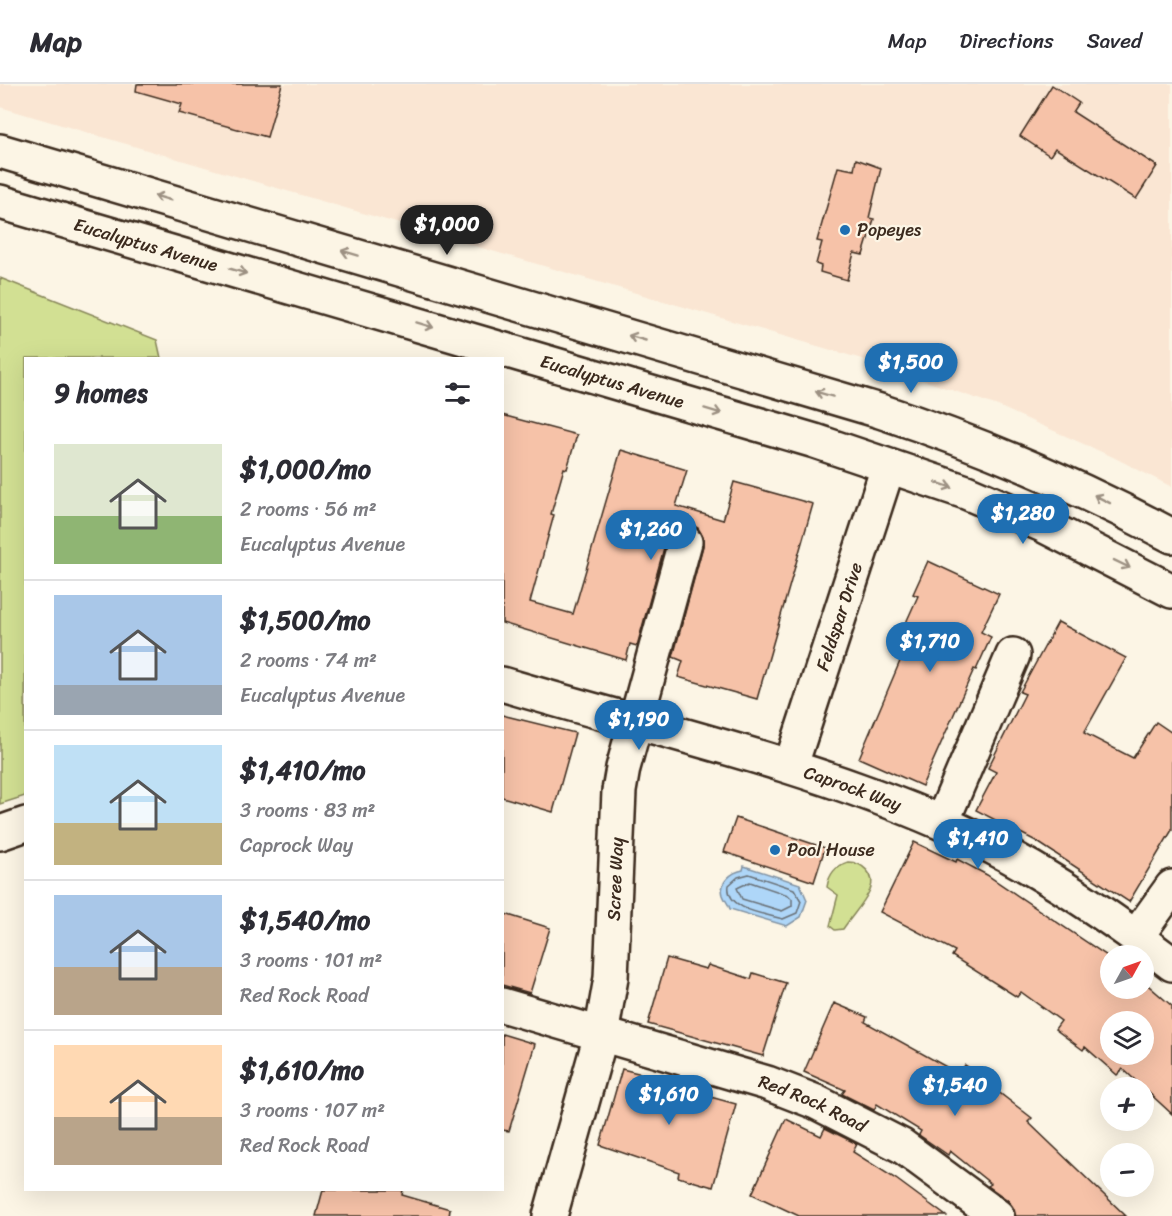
<!DOCTYPE html>
<meta charset="utf-8">
<style>
body{margin:0;font-family:Sriracha,sans-serif;background:#f2f2f3;color:#2b2b33;height:100vh;display:flex;flex-direction:column;font-size:22px;white-space:nowrap}
*{box-sizing:border-box;margin:0}
p{font-size:20px;color:#7c7c81}
.icon{flex:none;width:33px;height:33px;fill:none;stroke:currentColor;stroke-width:2;stroke-linecap:round;stroke-linejoin:round}
.map{position:relative;flex:1;overflow:hidden}
.sheet{position:absolute;left:24px;top:273px;width:480px;height:834px;display:flex;flex-direction:column;background:#fff;border-radius:0px;box-shadow:0 6px 24px #0002}
.sheet>*{flex:none}
.needle{width:39px;rotate:50deg}
.buttons{position:absolute;left:1100px;top:861px;display:grid;gap:12px}
.buttons a{display:grid;place-items:center;width:54px;height:54px;border-radius:50%;background:#fff;box-shadow:0 6px 24px #0002;font-size:30px}
.price{position:absolute;translate:-50% -51px;padding:0 14px;border-radius:21px;background:#1f6fb2;color:#fff;font-size:20px;line-height:39px;filter:drop-shadow(0 2px 3px #0008)}
.price::after{content:'';position:absolute;left:50%;top:36px;width:18px;height:14px;margin-left:-9px;background:inherit;clip-path:polygon(0 0,100% 0,50% 100%)}
.price.selected{background:#222;color:#fff}
ul{padding:0;list-style:none}
li{display:flex;align-items:center;gap:18px;height:150px;padding:0 30px}
li+li{border-top:2px solid #e1e1e2}
li span{display:grid;place-items:center;flex:none;width:168px;height:120px;border-radius:0px;color:#555}
li>.icon{margin-inline-start:auto}
span .icon{width:72px;height:72px;fill:#fffc;stroke-width:1}
li b{font-size:26px}
h2{display:flex;justify-content:space-between;align-items:center;height:72px;padding:0 30px;font-size:26px}
header{display:flex;align-items:center;gap:36px;box-sizing:border-box;height:84px;padding:0 30px;background:#fff;border-bottom:2px solid #e1e1e2}
header strong{font-size:28px}
nav{display:flex;gap:33px;margin-inline-start:auto;font-size:21px}
.map>svg:first-child{display:block}
</style>
<header>
<strong>Map</strong>
<nav><a>Map</a><a>Directions</a><a>Saved</a></nav>
</header>
<div class="map">
<svg width="1172" height="1132" viewBox="0 0 1172 1132">
<rect width="100%" height="100%" fill="#fcf5e5"/>
<filter id="ink" filterUnits="userSpaceOnUse"><feTurbulence type="fractalNoise" baseFrequency=".0167" numOctaves="2"/><feDisplacementMap in="SourceGraphic" scale="12" xChannelSelector="R" yChannelSelector="G"/><feConvolveMatrix kernelMatrix="1 2 1 2 8 2 1 2 1" color-interpolation-filters="sRGB"/></filter>
<g filter="url(#ink)">
<!-- built -->
<polygon fill="#fae6d3" points="0,0 1172,0 1172,403 1113,373 998,322 862,275 0,23"/>
<!-- green -->
<g fill="#d2e093" stroke="#868558" stroke-width="1.5">
<polygon points="0,194 157,256 161,274 26,274 25,712 0,720"/>
<path d="M 848,778 C 862,778 877,791 870,806 C 864,819 851,833 843,845 L 835,846 L 830,842 L 838,811 L 827,803 C 829,789 836,782 848,778 Z"/>
</g>
<!-- water -->
<path fill="#aed6f8" stroke="#8091a1" stroke-width="1.5" d="M 744,782 L 800,800 L 807,816 L 801,833 L 787,842 L 730,825 C 729,820 725,817 723,811 C 719,798 732,788 743,786 Z"/>
<g fill="none" stroke-linecap="round" stroke-linejoin="round">
<!-- shore -->
<g stroke="#696f75" stroke-width="1.5">
<path d="M 749,790 L 794,805 L 801,817 L 797,829 L 783,835 C 766,830 725,826 729,801 L 738,793 Z"/>
<polygon points="750,798 788,811 792,815 792,822 782,827 742,815 737,804"/>
</g>
</g>
<!-- building -->
<g fill="#f6c2a8" stroke="#3b2a1e" stroke-width="1.5" fill-rule="evenodd">
<polygon points="137,0 282,0 267,53 179,29 182,20 136,7"/>
<polygon points="1052,1 1079,19 1073,28 1157,82 1136,115 1055,64 1050,72 1020,52"/>
<polygon points="856,75 881,84 869,134 874,135 863,171 854,169 847,196 820,188 821,182 816,180 822,158 817,157 838,83 854,86"/>
<polygon points="502,331 577,351 567,385 564,384 551,430 554,431 530,518 573,530 621,366 687,386 676,422 723,436 734,398 813,420 757,615 678,593 683,577 673,573 703,462 703,453 698,444 690,440 680,440 671,445 667,453 637,562 630,560 626,576 502,539"/>
<polygon points="928,477 999,510 981,548 991,553 976,586 974,585 922,702 859,674 909,556 900,552 918,512 913,510"/>
<polygon points="1058,538 1126,574 1084,649 1133,674 1156,638 1172,649 1172,746 1129,818 1036,757 976,726 996,688 988,684 1025,610 1020,608"/>
<polygon points="502,631 575,649 553,728 502,713"/>
<polygon points="736,734 825,764 814,798 724,768"/>
<path d="M 914,758 L 956,778 L 957,775 L 987,791 L 1110,874 L 1110,904 L 1143,904 L 1143,897 L 1172,922 L 1172,1030 L 1123,985 L 1117,991 L 1085,963 L 1083,966 L 1055,945 L 1061,937 L 1021,908 L 1017,913 L 952,872 L 955,867 L 880,828 ZM 1110,938 L 1143,938 L 1143,970 L 1110,970 Z"/>
<polygon points="502,829 550,844 530,909 502,901"/>
<polygon points="667,874 706,885 708,881 751,895 753,889 786,899 763,972 648,940"/>
<polygon points="834,919 867,933 865,938 959,990 965,981 994,1000 992,1003 1032,1034 1028,1038 1126,1132 1016,1132 1009,1117 988,1102 991,1100 950,1067 948,1071 919,1051 921,1047 877,1020 874,1026 842,1010 845,1006 804,988"/>
<polygon points="502,950 535,960 509,1047 502,1046"/>
<polygon points="622,985 698,1004 696,1009 736,1020 713,1103 678,1093 679,1088 600,1061"/>
<polygon points="786,1035 821,1052 825,1044 857,1060 853,1068 896,1095 946,1132 799,1132 752,1110"/>
<polygon points="323,1106 403,1106 402,1111 450,1125 449,1132 316,1132"/>
</g>
<g fill="none" stroke-linecap="round" stroke-linejoin="round">
<!-- minor casing -->
<g stroke="#3b2a1e" stroke-width="38">
<g id="minor">
<path id="s1" d="M 502,600 C 649,644 799,677 940,738 C 1024,774 1100,825 1172,880"/>
<path id="s2" d="M 791,681 L 888,383"/>
<polyline points="942,738 1013,571"/>
<polyline points="0,749 26,740"/>
<polyline points="1136,853 1172,803"/>
<path id="s3" d="M 502,921 L 767,999 L 816,1018 L 902,1062 L 997,1132"/>
<path id="s4" d="M 550,1132 L 601,951 L 611,894 L 619,707 L 623,684 L 685,458"/>
</g>
</g>
<!-- major casing -->
<g stroke="#3b2a1e" stroke-width="38">
<g id="major">
<path d="M 0,67 L 880,327 C 981,360 1078,402 1172,452"/>
<path id="s5" d="M 0,118 L 815,357 L 966,408 L 1043,441 L 1172,507"/>
</g>
</g>
<!-- minor -->
<use href="#minor" stroke="#fcf5e5" stroke-width="33"/>
<!-- major -->
<use href="#major" stroke="#fcf5e5" stroke-width="33"/>
</g>
<!-- one-way arrows -->
<defs><path id="oneway-shaft" d="M-6 0H5M1.5-3L5.5 0L1.5 3" fill="none" stroke-width="1.6" stroke-linecap="round" stroke-linejoin="round" transform="scale(1.5)"/></defs>
<g stroke="#9c9082">
<use href="#oneway-shaft" transform="translate(163 114) rotate(-164)"/>
<use href="#oneway-shaft" transform="translate(350 169) rotate(-163)"/>
<use href="#oneway-shaft" transform="translate(238 187) rotate(16)"/>
<use href="#oneway-shaft" transform="translate(425 241) rotate(17)"/>
<use href="#oneway-shaft" transform="translate(637 254) rotate(-164)"/>
<use href="#oneway-shaft" transform="translate(824 310) rotate(-163)"/>
<use href="#oneway-shaft" transform="translate(713 327) rotate(17)"/>
<use href="#oneway-shaft" transform="translate(944 401) rotate(18)"/>
<use href="#oneway-shaft" transform="translate(1102 415) rotate(-153)"/>
<use href="#oneway-shaft" transform="translate(1122 480) rotate(26)"/>
</g>
</g>
<!-- markers -->
<g fill="#1f6fb2" stroke="#fcf5e5" stroke-width="2">
<circle cx="845" cy="146" r="6"/>
<circle cx="775" cy="766" r="6"/>
</g>
<g text-anchor="middle" dominant-baseline="central" stroke-width="4.5" stroke-linejoin="round" paint-order="stroke">
<!-- poi labels -->
<g font-size="18" fill="#3b2a1e" stroke="#fcf5e5" text-anchor="start">
<text x="857" y="146">Popeyes</text>
<text x="787" y="766">Pool House</text>
</g>
<!-- street labels -->
<g font-size="18" fill="#3b2a1e" stroke="#fcf5e5">
<text stroke="none"><textPath href="#s5" startOffset="152">Eucalyptus Avenue</textPath></text>
<text stroke="none"><textPath href="#s5" startOffset="638">Eucalyptus Avenue</textPath></text>
<text stroke="none"><textPath href="#s2" startOffset="156">Feldspar Drive</textPath></text>
<text stroke="none"><textPath href="#s1" startOffset="366">Caprock Way</textPath></text>
<text stroke="none"><textPath href="#s4" startOffset="345">Scree Way</textPath></text>
<text stroke="none"><textPath href="#s3" startOffset="326">Red Rock Road</textPath></text>
</g>
</g>
</svg>
<div class="buttons">
<a><svg class="needle" viewBox="-14 -14 28 28"><path d="M0-13l5 13h-10z" fill="#e53935"/><path d="M0 13l5-13h-10z" fill="#7c7c81"/></svg></a>
<a><svg class="icon" aria-label="layers" viewBox="0 0 24 24"><path d="M12 4l9 5-9 5-9-5zM3 14l9 5 9-5"/></svg></a>
<a>+</a>
<a>−</a>
</div>
<b class="price selected" style="left:447px;top:172px">$1,000</b>
<b class="price" style="left:911px;top:310px">$1,500</b>
<b class="price" style="left:1023px;top:461px">$1,280</b>
<b class="price" style="left:651px;top:477px">$1,260</b>
<b class="price" style="left:930px;top:589px">$1,710</b>
<b class="price" style="left:639px;top:667px">$1,190</b>
<b class="price" style="left:978px;top:786px">$1,410</b>
<b class="price" style="left:955px;top:1033px">$1,540</b>
<b class="price" style="left:669px;top:1042px">$1,610</b>
<section class="sheet">
<h2>9 homes<svg class="icon" aria-label="filters" viewBox="0 0 24 24"><path d="M4 7h16M4 17h16"/><circle cx="9" cy="7" r="2"/><circle cx="15" cy="17" r="2"/></svg></h2>
<ul>
<li><span style="background:linear-gradient(#dfe7d0 60%,#8fb573 0)"><svg class="icon" aria-label="home" viewBox="0 0 24 24"><path d="M3 11l9-7 9 7M6 9v11h12V9"/></svg></span><div><b>$1,000/mo</b><p>2 rooms · 56 m²</p><p>Eucalyptus Avenue</p></div></li>
<li><span style="background:linear-gradient(#a9c7e8 75%,#9aa5b1 0)"><svg class="icon" aria-label="home" viewBox="0 0 24 24"><path d="M3 11l9-7 9 7M6 9v11h12V9"/></svg></span><div><b>$1,500/mo</b><p>2 rooms · 74 m²</p><p>Eucalyptus Avenue</p></div></li>
<li><span style="background:linear-gradient(#bfe0f5 65%,#c2b280 0)"><svg class="icon" aria-label="home" viewBox="0 0 24 24"><path d="M3 11l9-7 9 7M6 9v11h12V9"/></svg></span><div><b>$1,410/mo</b><p>3 rooms · 83 m²</p><p>Caprock Way</p></div></li>
<li><span style="background:linear-gradient(#a9c7e8 60%,#b9a48a 0)"><svg class="icon" aria-label="home" viewBox="0 0 24 24"><path d="M3 11l9-7 9 7M6 9v11h12V9"/></svg></span><div><b>$1,540/mo</b><p>3 rooms · 101 m²</p><p>Red Rock Road</p></div></li>
<li><span style="background:linear-gradient(#ffd9b3 60%,#b9a48a 0)"><svg class="icon" aria-label="home" viewBox="0 0 24 24"><path d="M3 11l9-7 9 7M6 9v11h12V9"/></svg></span><div><b>$1,610/mo</b><p>3 rooms · 107 m²</p><p>Red Rock Road</p></div></li>
</ul>
</section>
</div>
